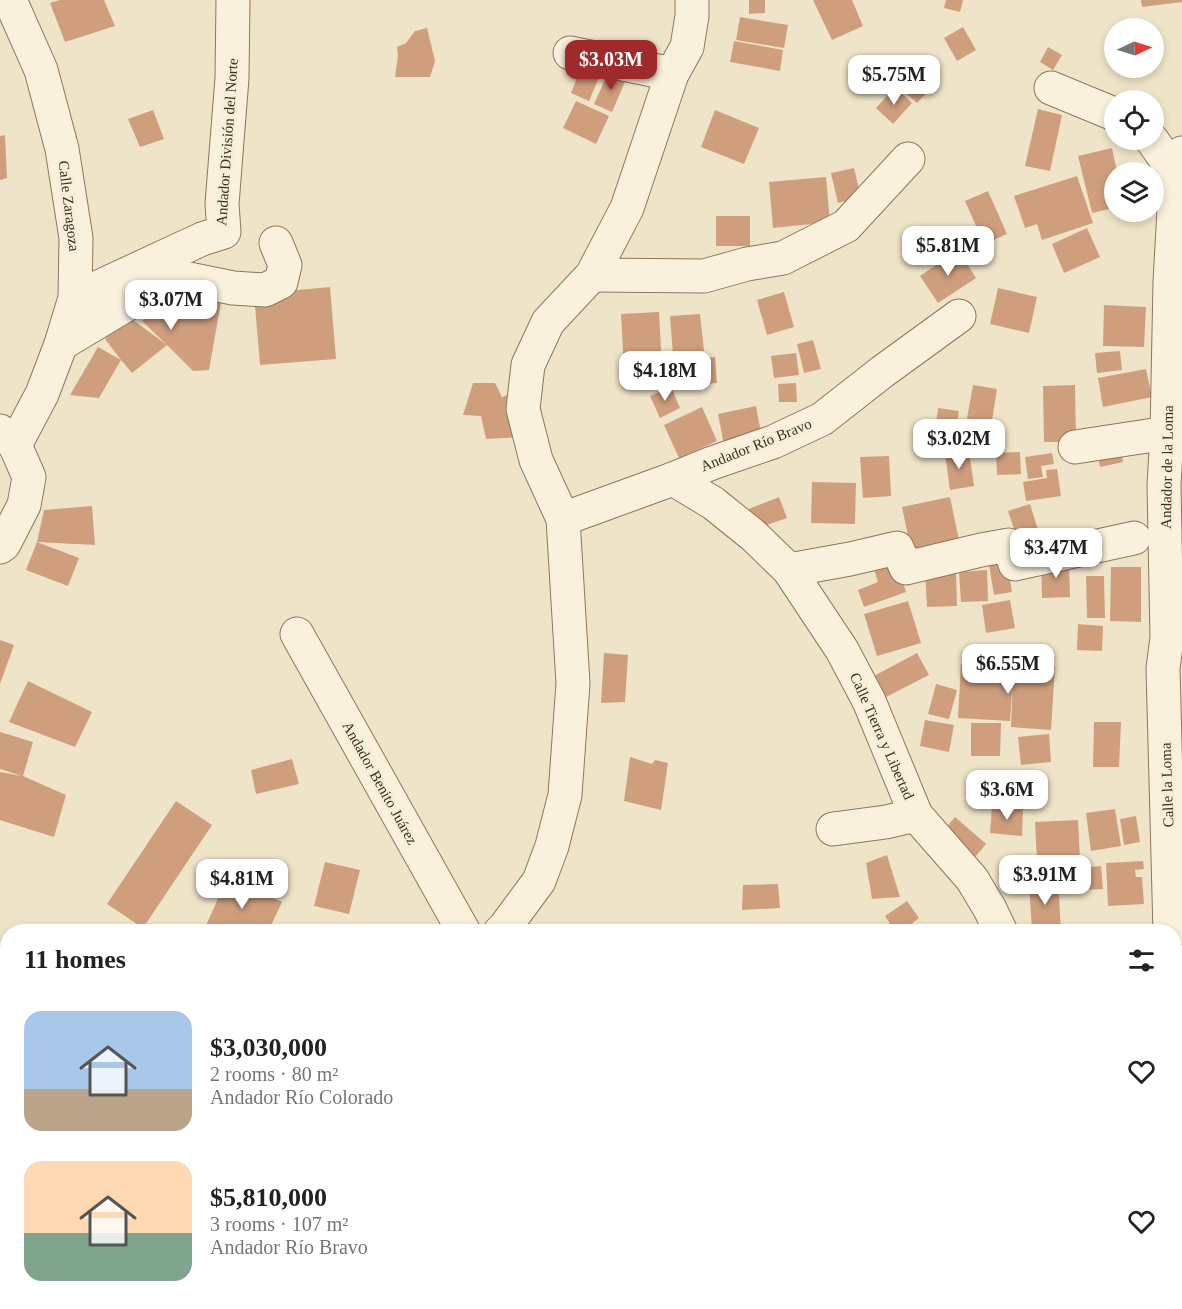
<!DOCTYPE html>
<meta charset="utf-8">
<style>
body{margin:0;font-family:Georgia,serif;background:#f2f2f2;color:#222;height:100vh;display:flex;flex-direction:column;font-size:22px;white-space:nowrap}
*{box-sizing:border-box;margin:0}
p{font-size:20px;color:#767676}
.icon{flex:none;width:33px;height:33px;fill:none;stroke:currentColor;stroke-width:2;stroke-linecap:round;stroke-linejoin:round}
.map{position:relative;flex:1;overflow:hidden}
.panel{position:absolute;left:0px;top:924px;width:1182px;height:386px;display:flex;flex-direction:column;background:#fff;border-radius:24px 24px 0 0;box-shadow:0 3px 9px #0003}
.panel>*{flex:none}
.needle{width:39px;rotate:86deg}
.controls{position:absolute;left:1104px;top:18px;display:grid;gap:12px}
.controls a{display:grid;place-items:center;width:60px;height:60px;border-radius:50%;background:#fff;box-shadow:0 3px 9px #0003;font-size:30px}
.price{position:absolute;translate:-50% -51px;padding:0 14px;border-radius:12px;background:#fff;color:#222;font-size:20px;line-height:39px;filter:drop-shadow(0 2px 3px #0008)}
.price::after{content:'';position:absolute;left:50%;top:36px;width:18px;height:14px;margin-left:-9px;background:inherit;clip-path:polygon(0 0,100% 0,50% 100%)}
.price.active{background:#9e2a2b;color:#fff}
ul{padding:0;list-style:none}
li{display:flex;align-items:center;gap:18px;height:150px;padding:0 24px}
li span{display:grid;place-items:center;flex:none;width:168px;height:120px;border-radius:18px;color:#555}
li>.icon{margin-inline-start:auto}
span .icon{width:72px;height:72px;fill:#fffc;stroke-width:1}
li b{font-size:26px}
h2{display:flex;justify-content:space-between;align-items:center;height:72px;padding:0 24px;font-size:26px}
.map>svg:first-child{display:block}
</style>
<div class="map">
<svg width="1182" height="1309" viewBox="0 0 1182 1309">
<rect width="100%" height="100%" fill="#f0e4c8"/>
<!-- building -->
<g fill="#cf9f7d">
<polygon points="60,0 104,0 115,26 65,42 50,3"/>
<polygon points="749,0 765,0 765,13 749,14"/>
<polygon points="813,0 852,0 863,26 832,40"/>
<polygon points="946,0 963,0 960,12 944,8"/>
<polygon points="1141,0 1182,0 1182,2 1142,7"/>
<polygon points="740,17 788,25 784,48 736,40"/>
<polygon points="963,27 976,50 957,61 944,38"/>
<polygon points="427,28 435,61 430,77 395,77 398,56 397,47 406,43 415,31"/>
<polygon points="734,41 783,50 780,71 730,62"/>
<polygon points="1048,47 1062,55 1053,70 1040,62"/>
<polygon points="584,60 603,68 589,101 571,93"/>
<polygon points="610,69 627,77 612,112 594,104"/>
<polygon points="916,71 933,86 917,103 900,88"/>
<polygon points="895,87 912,103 893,124 876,108"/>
<polygon points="576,101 609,116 596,144 563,128"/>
<polygon points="1038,109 1062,115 1050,171 1025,166"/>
<polygon points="153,110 164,139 140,147 128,119"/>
<polygon points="715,110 759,128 744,164 701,147"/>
<polygon points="5,135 7,178 0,180 0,136"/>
<polygon points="1112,148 1117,172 1114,172 1114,208 1092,213 1078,156"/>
<polygon points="854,168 861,197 838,203 831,173"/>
<polygon points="1077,176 1093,223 1042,240 1037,224 1025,228 1014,196"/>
<polygon points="826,177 830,222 773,228 769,182"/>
<polygon points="988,191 1007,234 984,244 965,201"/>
<rect x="716" y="216" width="34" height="30"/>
<polygon points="1087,228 1100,257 1064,273 1052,244"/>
<polygon points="958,250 976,278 938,303 920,276"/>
<polygon points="330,287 336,359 260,365 254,294"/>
<polygon points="174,288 222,297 209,370 193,371 167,345 132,373 121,360 105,339 125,314 167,345 142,321"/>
<polygon points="998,288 1037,297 1029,333 990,324"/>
<polygon points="784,292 794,327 767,335 757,300"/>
<polygon points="1104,305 1146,307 1144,347 1103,346"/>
<polygon points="659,312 662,366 624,368 621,314"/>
<polygon points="700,314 704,351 673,354 670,316"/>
<polygon points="813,340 821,369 804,373 797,344"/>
<polygon points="98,347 121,360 99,398 70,395"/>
<polygon points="1120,351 1122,370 1097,373 1095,353"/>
<polygon points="796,353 799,375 774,378 771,356"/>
<polygon points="715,357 717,383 676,386 674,359"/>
<polygon points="1146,369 1152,397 1103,407 1098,378"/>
<polygon points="473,383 495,383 502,397 520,391 522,437 486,439 481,416 463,415"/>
<polygon points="796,383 797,402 779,402 778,384"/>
<polygon points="973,385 997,389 988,446 963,441"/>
<polygon points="1075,385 1076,442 1044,442 1043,386"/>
<polygon points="671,387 680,408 660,418 650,396"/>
<polygon points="756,406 762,438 724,445 718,414"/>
<polygon points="702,407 717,441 679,458 664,425"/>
<polygon points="938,408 959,411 955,434 935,431"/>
<polygon points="1121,449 1123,462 1100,467 1097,453"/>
<polygon points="969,451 974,486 950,490 945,454"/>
<polygon points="1020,452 1021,474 997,475 996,453"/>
<polygon points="1052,453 1054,464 1041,466 1043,477 1028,479 1025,457"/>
<polygon points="889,456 891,496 863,498 860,457"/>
<polygon points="1057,469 1061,496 1026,501 1023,482 1047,478 1046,470"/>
<polygon points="812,482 856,483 855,524 811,523"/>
<polygon points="779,497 787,518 753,530 746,510"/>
<polygon points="950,497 961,550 913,561 902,507"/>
<polygon points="1030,504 1043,546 1022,553 1008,511"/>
<polygon points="92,506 95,545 37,542 44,510"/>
<polygon points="37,542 79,558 68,586 26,570"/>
<polygon points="1006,556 1012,592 994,595 988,559"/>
<polygon points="895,558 906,592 864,607 858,590 878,582 873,566"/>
<polygon points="1069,560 1070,597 1042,598 1041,561"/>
<polygon points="1111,567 1141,567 1141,622 1110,621"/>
<polygon points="987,570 988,601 961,602 959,572"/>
<polygon points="956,571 957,606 927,607 925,572"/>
<polygon points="1086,576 1104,576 1105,618 1087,618"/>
<polygon points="1010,600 1015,628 986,633 982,605"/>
<polygon points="908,601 921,643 877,656 864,614"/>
<polygon points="1078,624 1103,626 1102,651 1077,650"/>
<polygon points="0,640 14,645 0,684"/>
<polygon points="604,653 628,655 625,702 601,703"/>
<polygon points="917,653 929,675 886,697 874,676"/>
<polygon points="961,664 1055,667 1051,730 1011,727 1013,677 1010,721 958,718"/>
<polygon points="28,681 92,712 75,747 9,722"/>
<polygon points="936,684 957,690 949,719 928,714"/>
<polygon points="925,720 954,725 949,752 920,746"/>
<polygon points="1094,722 1121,722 1119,767 1093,767"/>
<polygon points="971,723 1001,723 1000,756 971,756"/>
<polygon points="0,732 33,742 23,776 66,795 54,837 0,820 0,772 22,776 0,769"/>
<polygon points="1049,734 1051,762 1021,765 1018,737"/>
<polygon points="630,757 652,764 655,760 668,763 661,810 624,801"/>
<polygon points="292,759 299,784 256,794 251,770"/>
<polygon points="176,801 212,825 143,928 107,904"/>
<polygon points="992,806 1023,809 1022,836 990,833"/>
<polygon points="1115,809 1121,846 1091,851 1086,813"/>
<polygon points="1136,816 1140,842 1124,845 1120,819"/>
<polygon points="955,817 986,844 971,862 940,835"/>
<polygon points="1078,820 1080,859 1037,861 1035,822"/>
<polygon points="887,855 900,897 872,899 866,863"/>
<polygon points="1143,861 1144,869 1135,870 1136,877 1142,877 1144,904 1108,906 1106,863"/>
<polygon points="325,862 360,870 349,914 314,906"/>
<polygon points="1101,866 1103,889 1083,890 1081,868"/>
<polygon points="228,876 282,902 268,932 204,932 204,930"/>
<polygon points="1058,879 1061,932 1032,932 1029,880"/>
<polygon points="778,884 780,908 742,910 743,885"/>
<polygon points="907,901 919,918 901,932 895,932 885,916"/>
<rect x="1174" y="1241" width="8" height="25"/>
<polygon points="0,1296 8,1298 8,1302 25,1302 50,1309 0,1309"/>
<polygon points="66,1302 106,1302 121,1309 63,1309"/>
<polygon points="128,1302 180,1302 180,1309 127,1309"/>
<polygon points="240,1302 286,1302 288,1309 242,1309"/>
</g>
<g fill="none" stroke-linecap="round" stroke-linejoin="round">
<!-- minor casing -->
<g stroke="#8d765c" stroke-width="35">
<g id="minor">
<polyline points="10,0 41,70 62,149 76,238 75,298 61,344 42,394 15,445"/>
<polyline points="570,53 672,74"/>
<polyline points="1051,88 1114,114"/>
<polyline points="1152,140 1176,174"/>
<polyline points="592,275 704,276 747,264 783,258 846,226 908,159"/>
<polyline points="75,298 202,239 224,232 222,204 232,78 233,0"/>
<polyline points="61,344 174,276 233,288 265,290 281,282 285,265 276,243"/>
<polyline points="1075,447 1167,433"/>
<polyline points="673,479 713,503 754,536 789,570 842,650 869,701 916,815 972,879 990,909 1001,932"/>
<polyline points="563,519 673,479 712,463 773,442 822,419 882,372 959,316"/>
<polyline points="0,547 4,544 24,505 29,477 15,445 0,431"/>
<polyline points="789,570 850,559 897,548 906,568 981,550 1009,545 1015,564 1134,538"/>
<polyline points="297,634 464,932"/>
<polyline points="833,829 886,822 916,815"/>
<polyline points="500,932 505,927 539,881 552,846 565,795 573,683 563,519 536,460 523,409 528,365 548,322 592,275 627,208 672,74 687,47 692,16 692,0"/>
<polyline points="1170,932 1163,668 1167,638 1164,485 1167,433 1170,282 1176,174 1182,153"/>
<polyline points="0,1006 8,996"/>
<polyline points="0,1206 8,1198"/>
<polyline points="1174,1227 1182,1227"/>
<polyline points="487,1309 488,1302"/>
<polyline points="662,1309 663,1302"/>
<polyline points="978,1309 988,1302"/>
</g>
</g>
<!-- minor -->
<use href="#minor" stroke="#faf1dc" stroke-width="33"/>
</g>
<g text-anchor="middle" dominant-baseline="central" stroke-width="6" stroke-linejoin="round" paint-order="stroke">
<!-- street labels -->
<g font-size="15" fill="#3d2e20" stroke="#f7eed8">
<text transform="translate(227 142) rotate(-86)">Andador División del Norte</text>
<text transform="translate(69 206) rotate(83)">Calle Zaragoza</text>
<text transform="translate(756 445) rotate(-22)">Andador Río Bravo</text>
<text transform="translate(1167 467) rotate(-89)">Andador de la Loma</text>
<text transform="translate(882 736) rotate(66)">Calle Tierra y Libertad</text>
<text transform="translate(380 783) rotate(61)">Andador Benito Juárez</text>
<text transform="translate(1167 785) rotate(-92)">Calle la Loma</text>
</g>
</g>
</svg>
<div class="controls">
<a><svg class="needle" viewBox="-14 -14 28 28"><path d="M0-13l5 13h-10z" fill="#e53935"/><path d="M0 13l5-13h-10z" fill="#767676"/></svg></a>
<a><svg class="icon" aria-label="locate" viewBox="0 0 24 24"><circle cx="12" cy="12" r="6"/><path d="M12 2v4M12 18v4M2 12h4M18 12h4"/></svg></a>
<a><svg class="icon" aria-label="layers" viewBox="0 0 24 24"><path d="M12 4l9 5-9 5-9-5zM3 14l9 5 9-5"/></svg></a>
</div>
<b class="price active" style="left:611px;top:91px">$3.03M</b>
<b class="price" style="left:894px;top:106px">$5.75M</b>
<b class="price" style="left:948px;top:277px">$5.81M</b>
<b class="price" style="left:171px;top:331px">$3.07M</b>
<b class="price" style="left:665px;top:402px">$4.18M</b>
<b class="price" style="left:959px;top:470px">$3.02M</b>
<b class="price" style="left:1056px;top:579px">$3.47M</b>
<b class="price" style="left:1008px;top:695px">$6.55M</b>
<b class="price" style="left:1007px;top:821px">$3.6M</b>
<b class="price" style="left:1045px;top:906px">$3.91M</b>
<b class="price" style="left:242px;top:910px">$4.81M</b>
<section class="panel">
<h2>11 homes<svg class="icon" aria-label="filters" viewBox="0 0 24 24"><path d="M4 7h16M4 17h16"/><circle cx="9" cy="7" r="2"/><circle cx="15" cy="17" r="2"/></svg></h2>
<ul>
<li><span style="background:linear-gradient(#a9c7e8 65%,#b9a48a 0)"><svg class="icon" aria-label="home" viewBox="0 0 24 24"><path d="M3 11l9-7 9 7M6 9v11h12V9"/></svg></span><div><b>$3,030,000</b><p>2 rooms · 80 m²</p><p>Andador Río Colorado</p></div><svg class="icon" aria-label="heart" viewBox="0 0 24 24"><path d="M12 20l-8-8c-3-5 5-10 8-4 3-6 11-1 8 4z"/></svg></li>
<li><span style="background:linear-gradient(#ffd9b3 60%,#7fa58c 0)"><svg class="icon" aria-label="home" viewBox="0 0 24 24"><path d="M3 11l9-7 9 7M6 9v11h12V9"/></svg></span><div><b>$5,810,000</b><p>3 rooms · 107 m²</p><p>Andador Río Bravo</p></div><svg class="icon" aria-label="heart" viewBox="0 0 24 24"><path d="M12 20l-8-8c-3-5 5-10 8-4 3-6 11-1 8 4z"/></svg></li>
</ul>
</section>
</div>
